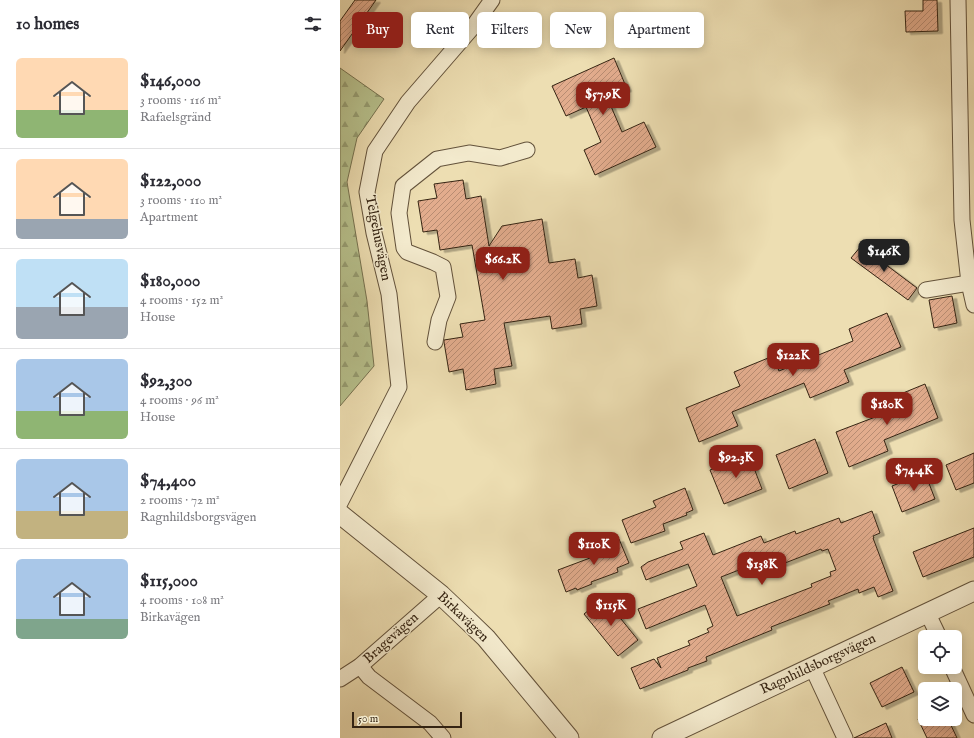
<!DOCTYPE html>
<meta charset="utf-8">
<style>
body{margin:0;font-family:"IM FELL English",serif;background:#f7f7f7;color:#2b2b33;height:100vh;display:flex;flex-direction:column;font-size:15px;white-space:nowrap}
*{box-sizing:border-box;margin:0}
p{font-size:13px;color:#7c7c81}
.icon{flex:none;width:22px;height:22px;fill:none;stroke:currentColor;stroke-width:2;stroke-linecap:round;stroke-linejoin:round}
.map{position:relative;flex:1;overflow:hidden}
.drawer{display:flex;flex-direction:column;background:#fff;width:340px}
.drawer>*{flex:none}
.guide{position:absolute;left:12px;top:12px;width:380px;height:36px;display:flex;gap:8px}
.buttons{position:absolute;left:578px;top:630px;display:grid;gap:8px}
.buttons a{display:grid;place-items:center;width:44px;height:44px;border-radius:6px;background:#fff;box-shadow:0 2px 10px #0003;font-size:20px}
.scale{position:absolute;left:12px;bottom:10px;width:110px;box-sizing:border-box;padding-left:4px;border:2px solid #352413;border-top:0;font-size:11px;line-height:14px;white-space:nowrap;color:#352413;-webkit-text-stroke:3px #f3eacd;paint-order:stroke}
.price{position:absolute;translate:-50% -34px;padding:0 9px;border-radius:8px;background:#8f2418;color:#fff;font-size:13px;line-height:26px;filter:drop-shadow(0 1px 2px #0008)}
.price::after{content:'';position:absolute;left:50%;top:24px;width:12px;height:9px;margin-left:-6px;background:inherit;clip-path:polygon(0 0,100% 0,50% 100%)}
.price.selected{background:#222;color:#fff}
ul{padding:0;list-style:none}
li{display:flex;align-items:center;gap:12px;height:100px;padding:0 16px}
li+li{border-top:1px solid #e1e1e2}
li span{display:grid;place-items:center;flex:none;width:112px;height:80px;border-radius:6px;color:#555}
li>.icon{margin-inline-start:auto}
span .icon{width:48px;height:48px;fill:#fffc;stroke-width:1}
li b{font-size:17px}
h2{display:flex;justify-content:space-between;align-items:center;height:48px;padding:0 16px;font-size:17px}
.tag{padding:0 14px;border-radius:6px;background:#fff;box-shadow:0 2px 10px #0003;font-size:14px;line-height:36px}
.tag.selected{background:#8f2418;color:#fff}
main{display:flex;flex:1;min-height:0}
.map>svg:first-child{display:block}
</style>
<main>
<section class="drawer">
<h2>10 homes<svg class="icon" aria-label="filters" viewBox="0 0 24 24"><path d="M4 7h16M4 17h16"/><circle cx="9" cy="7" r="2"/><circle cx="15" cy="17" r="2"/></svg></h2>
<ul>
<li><span style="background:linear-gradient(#ffd9b3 65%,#8fb573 0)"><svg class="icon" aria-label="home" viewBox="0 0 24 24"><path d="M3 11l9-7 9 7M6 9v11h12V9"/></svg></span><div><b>$146,000</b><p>3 rooms · 116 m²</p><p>Rafaelsgränd</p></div></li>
<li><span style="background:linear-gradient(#ffd9b3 75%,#9aa5b1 0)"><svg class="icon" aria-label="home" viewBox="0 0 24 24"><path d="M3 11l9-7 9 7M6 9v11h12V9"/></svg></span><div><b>$122,000</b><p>3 rooms · 110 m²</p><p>Apartment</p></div></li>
<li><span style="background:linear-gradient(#bfe0f5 60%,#9aa5b1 0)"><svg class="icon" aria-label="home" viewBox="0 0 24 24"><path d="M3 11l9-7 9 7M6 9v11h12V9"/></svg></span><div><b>$180,000</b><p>4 rooms · 152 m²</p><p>House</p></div></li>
<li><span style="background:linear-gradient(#a9c7e8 65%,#8fb573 0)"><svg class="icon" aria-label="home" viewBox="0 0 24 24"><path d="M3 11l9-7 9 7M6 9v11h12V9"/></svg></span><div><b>$92,300</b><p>4 rooms · 96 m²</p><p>House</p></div></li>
<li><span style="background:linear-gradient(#a9c7e8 65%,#c2b280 0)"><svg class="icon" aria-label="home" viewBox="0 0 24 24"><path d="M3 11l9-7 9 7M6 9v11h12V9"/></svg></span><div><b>$74,400</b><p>2 rooms · 72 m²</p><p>Ragnhildsborgsvägen</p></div></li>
<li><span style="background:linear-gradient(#a9c7e8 75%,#7fa58c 0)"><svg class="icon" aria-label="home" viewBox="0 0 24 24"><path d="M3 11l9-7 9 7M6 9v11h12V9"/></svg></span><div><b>$115,000</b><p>4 rooms · 108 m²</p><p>Birkavägen</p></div></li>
</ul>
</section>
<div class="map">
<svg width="634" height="738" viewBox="0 0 634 738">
<defs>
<pattern id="forest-firs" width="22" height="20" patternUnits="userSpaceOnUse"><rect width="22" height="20" fill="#b7c18d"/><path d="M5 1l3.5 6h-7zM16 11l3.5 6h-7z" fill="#969d72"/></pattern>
<pattern id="building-hatch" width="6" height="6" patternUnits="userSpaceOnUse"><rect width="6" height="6" fill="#e2ac8d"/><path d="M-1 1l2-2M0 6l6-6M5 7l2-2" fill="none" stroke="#b88c72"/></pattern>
<filter id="shadow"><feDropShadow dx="4.5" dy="2.5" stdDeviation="0" flood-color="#0004"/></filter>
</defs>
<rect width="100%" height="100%" fill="#eddeb2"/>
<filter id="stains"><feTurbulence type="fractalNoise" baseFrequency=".005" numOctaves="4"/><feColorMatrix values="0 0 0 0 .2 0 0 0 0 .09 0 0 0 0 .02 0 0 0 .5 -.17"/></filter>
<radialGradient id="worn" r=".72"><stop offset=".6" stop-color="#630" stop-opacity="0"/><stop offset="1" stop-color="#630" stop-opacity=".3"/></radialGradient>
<!-- forest -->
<polygon fill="url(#forest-firs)" stroke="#767250" points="0,68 44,99 17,138 7,182 27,301 34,366 0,406"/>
<!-- building -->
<g fill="url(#building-hatch)" stroke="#352413" fill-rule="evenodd" filter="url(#shadow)">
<polygon points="15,0 36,0 0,51 0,21"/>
<polygon points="583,0 597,0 598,31 566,32 565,11 583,11"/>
<polygon points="274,58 287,89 267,97 282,132 304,122 316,147 255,175 244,150 261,142 246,107 226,116 212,86"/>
<polygon points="123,180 126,199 141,196 149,246 162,226 202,219 209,263 235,259 238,278 252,275 257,306 240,309 242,324 212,329 210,316 164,323 172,366 154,369 156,384 126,390 123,369 109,372 104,342 104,340 123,337 120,324 145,320 132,245 100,250 97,230 83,232 78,201 97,198 94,184"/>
<polygon points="521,246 577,288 568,300 511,258"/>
<polygon points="612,296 617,323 594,328 589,300"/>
<polygon points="547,313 561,347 504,370 509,382 470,398 464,383 392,412 398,426 359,442 346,408 400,386 394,372 433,356 439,371 513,341 509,329"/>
<polygon points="585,384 598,418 544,440 548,451 509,467 496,432 551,411 546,400"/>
<polygon points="475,439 488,473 449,489 436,455"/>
<polygon points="634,453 634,483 616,490 606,465"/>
<polygon points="409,455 422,489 384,504 370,470"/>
<polygon points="585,473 595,499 562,512 552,486"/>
<polygon points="345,488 353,510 346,513 347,515 323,524 325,531 291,543 282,520 316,507 313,501"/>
<path d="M 532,511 L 540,533 L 533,536 L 534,538 L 533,538 L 553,591 L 538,597 L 534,587 L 519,593 L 518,589 L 488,601 L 490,604 L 431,627 L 432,630 L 366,657 L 367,661 L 348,668 L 348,670 L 300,689 L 291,668 L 314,659 L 321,668 L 317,658 L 350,645 L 348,641 L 369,632 L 367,629 L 373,626 L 365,605 L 306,629 L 298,609 L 357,586 L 348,564 L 306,580 L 301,567 L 308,562 L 343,549 L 340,542 L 364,533 L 373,555 L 421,536 L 424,543 L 455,531 L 456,534 L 499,518 L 501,523 ZM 481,549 L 482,551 L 488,549 L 496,570 L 490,572 L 491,576 L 471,584 L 472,587 L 397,616 L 381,577 L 404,568 L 405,570 L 428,561 L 430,566 L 438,563 L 439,564 L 445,563 Z"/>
<polygon points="634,528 634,557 583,577 573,552"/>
<polygon points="279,539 289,563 277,568 278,572 251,582 252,584 237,590 236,588 226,592 218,570 250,558 247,551"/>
<polygon points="264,598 298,640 278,656 244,614"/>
<polygon points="562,667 574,692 542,707 530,683"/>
<polygon points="578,719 608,719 617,738 587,738"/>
<polygon points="546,723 552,738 514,738"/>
</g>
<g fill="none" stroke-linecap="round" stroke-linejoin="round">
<!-- minor casing -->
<g stroke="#63523b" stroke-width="17">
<g id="minor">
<polyline points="618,0 622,220 629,283 634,305"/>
<polyline points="586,290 629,283"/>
<polyline points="95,342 99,320 108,297 103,267 93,262 67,252 64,248 59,213 63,186 97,159 129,153 160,158 187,150"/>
<polyline points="0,503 59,387 49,294 34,233 27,192 35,151 68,102 132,28 152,0"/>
<polyline points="587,612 599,637"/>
<polyline points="20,666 29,677 90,723 103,738"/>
<polyline points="472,667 505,738"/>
<polyline points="612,667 634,715"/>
<polyline points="0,679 20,666 101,595"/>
</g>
</g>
<!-- tertiary casing -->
<g stroke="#63523b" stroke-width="21">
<g id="tertiary">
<polyline points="0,514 101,595 121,614 146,638 229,738"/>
<polyline points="322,738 634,591"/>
</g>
</g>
<!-- minor -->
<use href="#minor" stroke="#f3eacd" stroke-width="15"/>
<!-- tertiary -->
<use href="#tertiary" stroke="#f3eacd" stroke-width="19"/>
</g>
<g text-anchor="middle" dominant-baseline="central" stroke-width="3" stroke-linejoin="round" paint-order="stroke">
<!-- street labels -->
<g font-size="14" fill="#352413" stroke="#f3eacd">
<text transform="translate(38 238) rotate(79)">Telgehusvägen</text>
<text transform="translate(123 617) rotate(44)">Birkavägen</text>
<text transform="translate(51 638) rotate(-42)">Bragevägen</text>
<text transform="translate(478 664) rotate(-25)">Ragnhildsborgsvägen</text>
</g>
</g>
<rect width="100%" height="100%" filter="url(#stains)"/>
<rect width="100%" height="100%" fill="url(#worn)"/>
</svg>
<div class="buttons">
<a><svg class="icon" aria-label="locate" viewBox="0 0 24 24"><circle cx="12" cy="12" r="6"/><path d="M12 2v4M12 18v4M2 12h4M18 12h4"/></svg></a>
<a><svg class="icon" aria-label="layers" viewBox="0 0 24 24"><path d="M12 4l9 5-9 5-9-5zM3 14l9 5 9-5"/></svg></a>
</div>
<div class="scale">50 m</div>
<b class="price" style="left:263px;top:116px">$57.9K</b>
<b class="price selected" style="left:544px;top:273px">$146K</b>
<b class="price" style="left:163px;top:281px">$66.2K</b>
<b class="price" style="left:453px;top:377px">$122K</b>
<b class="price" style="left:547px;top:426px">$180K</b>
<b class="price" style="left:396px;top:479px">$92.3K</b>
<b class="price" style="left:574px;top:492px">$74.4K</b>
<b class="price" style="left:254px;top:566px">$110K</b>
<b class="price" style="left:422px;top:586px">$138K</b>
<b class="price" style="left:271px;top:627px">$115K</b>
<div class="guide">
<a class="tag selected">Buy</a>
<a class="tag">Rent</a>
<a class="tag">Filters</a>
<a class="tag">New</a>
<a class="tag">Apartment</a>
</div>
</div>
</main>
